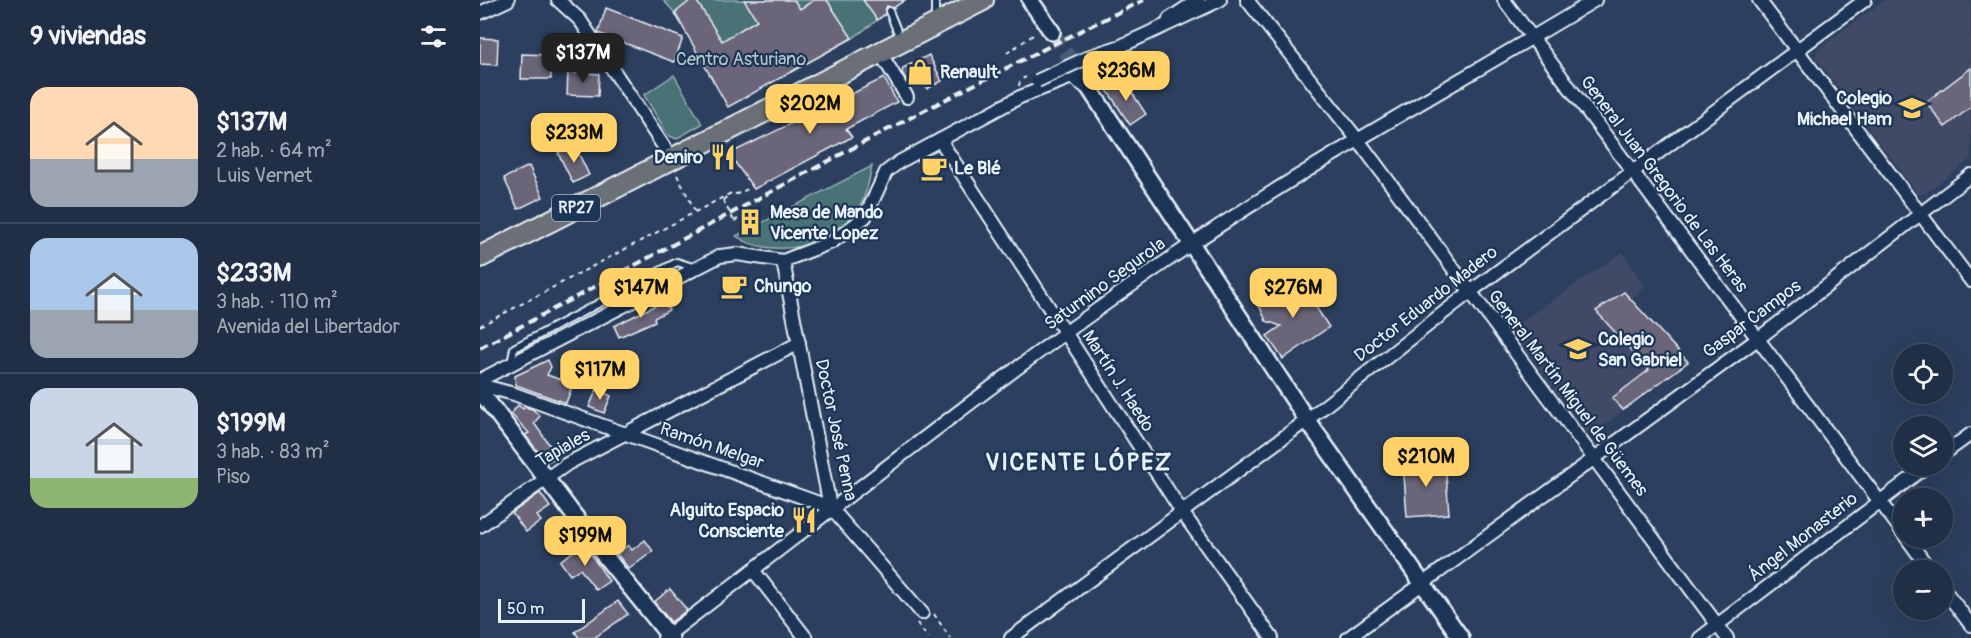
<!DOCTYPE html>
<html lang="es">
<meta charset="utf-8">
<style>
body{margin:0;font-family:Pangolin,sans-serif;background:#2d3b51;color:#f1f3f6;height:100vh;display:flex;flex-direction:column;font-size:22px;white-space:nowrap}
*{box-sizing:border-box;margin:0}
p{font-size:20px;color:#a2a9b3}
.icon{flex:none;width:33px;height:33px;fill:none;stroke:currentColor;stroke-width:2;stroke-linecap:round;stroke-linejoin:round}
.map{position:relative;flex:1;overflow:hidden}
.details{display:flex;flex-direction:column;background:#212f46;width:480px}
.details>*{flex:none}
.tools{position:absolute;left:1413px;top:344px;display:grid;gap:12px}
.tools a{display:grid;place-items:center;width:60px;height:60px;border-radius:50%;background:#212f46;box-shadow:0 6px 24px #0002,0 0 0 2px #3e4a5f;font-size:30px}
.scale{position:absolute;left:18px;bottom:15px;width:87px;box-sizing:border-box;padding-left:6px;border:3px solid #e8f1f8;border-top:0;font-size:16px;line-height:21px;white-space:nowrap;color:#e8f1f8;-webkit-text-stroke:4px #1d3557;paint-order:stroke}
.price{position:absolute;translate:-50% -51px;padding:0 14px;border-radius:12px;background:#ffd166;color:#111;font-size:20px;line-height:39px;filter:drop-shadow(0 2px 3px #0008)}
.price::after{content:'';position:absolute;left:50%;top:36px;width:18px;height:14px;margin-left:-9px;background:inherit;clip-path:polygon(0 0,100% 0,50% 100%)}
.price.on{background:#222;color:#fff}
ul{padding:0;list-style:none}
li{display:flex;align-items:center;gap:18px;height:150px;padding:0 30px}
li+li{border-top:2px solid #3e4a5f}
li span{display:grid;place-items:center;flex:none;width:168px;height:120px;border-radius:18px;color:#555}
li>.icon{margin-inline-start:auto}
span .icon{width:72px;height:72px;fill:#fffc;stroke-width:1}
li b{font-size:26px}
h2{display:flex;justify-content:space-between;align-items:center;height:72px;padding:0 30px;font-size:26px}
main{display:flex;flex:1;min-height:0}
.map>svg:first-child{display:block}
</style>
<main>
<section class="details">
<h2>9 viviendas<svg class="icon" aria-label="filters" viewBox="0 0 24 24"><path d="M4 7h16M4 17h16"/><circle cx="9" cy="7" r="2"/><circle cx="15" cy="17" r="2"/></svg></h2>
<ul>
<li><span style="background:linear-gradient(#ffd9b3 60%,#9aa5b1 0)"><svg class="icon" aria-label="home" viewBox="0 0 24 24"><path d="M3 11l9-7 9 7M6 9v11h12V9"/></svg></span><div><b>$137M</b><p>2 hab. · 64 m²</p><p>Luis Vernet</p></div></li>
<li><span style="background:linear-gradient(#a9c7e8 60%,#9aa5b1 0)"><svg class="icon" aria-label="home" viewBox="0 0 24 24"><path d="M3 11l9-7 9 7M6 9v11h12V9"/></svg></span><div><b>$233M</b><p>3 hab. · 110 m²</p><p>Avenida del Libertador</p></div></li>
<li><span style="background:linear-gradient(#c9d6e8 75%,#8fb573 0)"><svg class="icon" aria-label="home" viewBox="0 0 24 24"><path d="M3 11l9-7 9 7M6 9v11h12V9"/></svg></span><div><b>$199M</b><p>3 hab. · 83 m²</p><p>Piso</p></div></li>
</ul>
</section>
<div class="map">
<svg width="1491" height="638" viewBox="0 0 1491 638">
<rect width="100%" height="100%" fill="#2c3f5e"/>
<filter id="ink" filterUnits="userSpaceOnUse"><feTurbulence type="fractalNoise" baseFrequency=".0167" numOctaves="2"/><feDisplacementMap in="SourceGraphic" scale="12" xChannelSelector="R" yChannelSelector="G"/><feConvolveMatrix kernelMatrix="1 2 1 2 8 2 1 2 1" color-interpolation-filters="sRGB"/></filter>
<g filter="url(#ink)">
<!-- built -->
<g fill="#3f4a66">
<polygon points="1404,0 1491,0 1491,159 1445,194 1438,194 1335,57 1337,50"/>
<polygon points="1143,252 1165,288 1151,299 1144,292 1117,311 1169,370 1132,398 1143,410 1110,437 1030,329"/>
</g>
<!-- green -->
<g fill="#4a7276" stroke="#99b2b7" stroke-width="1.5">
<polygon points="183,0 416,0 419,4 373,38 311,72 219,55 195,13"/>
<polygon points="194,75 222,124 196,139 188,135 164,95"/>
<path d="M 392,166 C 389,182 385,201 376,214 C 352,247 290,260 256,236 Z"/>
</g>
<!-- building -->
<g fill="#6a6579" stroke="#e8f1f8" stroke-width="1.5">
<polygon points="211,0 216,0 242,41 277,20 264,0 314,0 320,9 334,0 347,0 372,38 248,107 195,13"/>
<polygon points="383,0 425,0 413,8 407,6 405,14 397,20"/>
<polygon points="126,8 203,38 194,62 118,33"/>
<polygon points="0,38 18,39 17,65 0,64"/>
<polygon points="42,54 71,55 71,79 41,79"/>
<polygon points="449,55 462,81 447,89 444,83 439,86 437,82 430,86 422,73 423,68"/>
<polygon points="1491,68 1491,107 1465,127 1446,102"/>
<polygon points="88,72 119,74 118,96 87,95"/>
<polygon points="404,78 417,102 366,129 372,137 274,189 249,154"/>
<polygon points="643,79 666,114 650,125 627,90"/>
<polygon points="94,144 109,175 93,183 78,153"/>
<polygon points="49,166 63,197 38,209 24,178"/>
<polygon points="819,281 849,327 803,359 787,336 801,326 786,321 779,305"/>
<polygon points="1144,292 1208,362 1143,410 1132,398 1169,370 1116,311"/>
<polygon points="184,301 189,310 174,318 175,321 139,337 134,326"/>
<polygon points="68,360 71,367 67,375 93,384 86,403 36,385 35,376"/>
<polygon points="117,389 131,396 124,413 109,407"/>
<polygon points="38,405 43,409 45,407 52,409 60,416 54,423 78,457 66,462 45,435 49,433 31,414"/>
<polygon points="953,456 956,463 965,462 969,514 927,517 923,462"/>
<polygon points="60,493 70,507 57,516 61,521 46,532 32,513"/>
<polygon points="165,540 173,551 149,569 137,554 148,545 152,550"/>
<polygon points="104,544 129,581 116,590 100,569 90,575 80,561"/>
<polygon points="190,589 207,610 191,622 174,602"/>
<polygon points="138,601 148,614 114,638 99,638 95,632"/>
</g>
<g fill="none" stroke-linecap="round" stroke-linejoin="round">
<!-- tertiary-tunnel -->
<polyline stroke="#485a75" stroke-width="15" stroke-dasharray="15 8" stroke-linecap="butt" points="572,32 598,71"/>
<!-- service casing -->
<g stroke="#e8f1f8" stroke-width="10">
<g id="service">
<polyline points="455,0 455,20"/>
<polyline points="409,11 420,38"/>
<polyline points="31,364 34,348 197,262 216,268"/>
</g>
</g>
<!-- minor casing -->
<g stroke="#e8f1f8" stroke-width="16">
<g id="minor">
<polyline points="78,0 100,20 192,159"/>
<polyline points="767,0 878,140 1247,638"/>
<polyline points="1024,0 1424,534"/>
<polyline points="1279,0 1491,281"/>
<polyline points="0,13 28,0"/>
<polyline points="689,19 718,0"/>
<polyline points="401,54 427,97"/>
<polyline points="613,55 641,46 740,0"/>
<polyline points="460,140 702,512 792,638"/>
<polyline points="303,261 350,507 442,613"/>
<polyline points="0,380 240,256 257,254 303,261 352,242 385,217 406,172 419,162 540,97 592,77 606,87"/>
<polyline points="0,385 34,394 350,507"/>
<polyline points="1462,455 1491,434"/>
<polyline points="0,526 87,464 319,343"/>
<polyline points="1426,537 1450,570"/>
<polyline points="273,570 326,638"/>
<polyline points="1462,587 1491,625"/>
<path d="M 184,638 C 351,511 515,379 688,260 C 825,166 973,86 1115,0"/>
<polyline points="531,638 827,420 990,292 1385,0"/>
<polyline points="868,638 1279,338 1491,175"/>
<polyline points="1220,638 1448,465"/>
</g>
</g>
<!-- tertiary casing -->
<g stroke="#e8f1f8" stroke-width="20">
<g id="tertiary">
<polyline points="550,0 572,32"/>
<polyline points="598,71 827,420 981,638"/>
<polyline points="0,391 124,555 191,638"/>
</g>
</g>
<!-- primary casing -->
<g stroke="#e8f1f8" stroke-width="24">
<polyline id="primary" points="0,257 503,0"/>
</g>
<!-- path -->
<g stroke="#e8f1f8" stroke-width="2" stroke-dasharray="4.5 4.5" stroke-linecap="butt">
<polyline points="527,53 556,33"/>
<polyline points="539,86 540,80 546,77"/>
<polyline points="197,175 215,211"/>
<polyline points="243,200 251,193"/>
<polyline points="254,221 262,217"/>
<polyline points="0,326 251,193 257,194 270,188"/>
<polyline points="454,614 470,638"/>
<polyline points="437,623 448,638"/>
</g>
<!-- service -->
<use href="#service" stroke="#1d3557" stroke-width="6"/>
<!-- minor -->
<use href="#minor" stroke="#1d3557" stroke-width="12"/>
<!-- tertiary -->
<use href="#tertiary" stroke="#1d3557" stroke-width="15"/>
<!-- primary -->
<use href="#primary" stroke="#6b6f75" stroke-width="20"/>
<!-- rail -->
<path stroke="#e8f1f8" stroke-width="4" stroke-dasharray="9 4.5" stroke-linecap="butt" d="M 0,348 C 221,231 439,108 664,0"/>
<!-- minor-bridge casing -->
<g stroke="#e8f1f8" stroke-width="16" stroke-linecap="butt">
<polyline id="minor-bridge" points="557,81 613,55"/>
</g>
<!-- path-bridge -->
<polyline stroke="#e8f1f8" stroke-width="2" stroke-dasharray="4.5 4.5" stroke-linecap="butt" points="243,200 254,221"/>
<!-- minor-bridge -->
<use href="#minor-bridge" stroke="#1d3557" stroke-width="12"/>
</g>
</g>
<!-- icons -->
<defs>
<g id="shop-bare" transform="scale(2.07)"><path d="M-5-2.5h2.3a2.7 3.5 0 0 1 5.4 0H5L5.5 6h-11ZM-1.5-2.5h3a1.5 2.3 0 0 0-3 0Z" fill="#ffd166" stroke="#1d3557" stroke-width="2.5" paint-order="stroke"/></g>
<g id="school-bare" transform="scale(2.07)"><path d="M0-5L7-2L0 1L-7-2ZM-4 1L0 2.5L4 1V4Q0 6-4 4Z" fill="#ffd166" stroke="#1d3557" stroke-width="2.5" paint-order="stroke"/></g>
<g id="restaurant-bare" transform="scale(2.07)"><path d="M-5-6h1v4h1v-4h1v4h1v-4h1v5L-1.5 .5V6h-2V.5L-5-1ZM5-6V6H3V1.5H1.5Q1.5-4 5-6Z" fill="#ffd166" stroke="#1d3557" stroke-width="2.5" paint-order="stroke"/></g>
<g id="cafe-bare" transform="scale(2.07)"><path d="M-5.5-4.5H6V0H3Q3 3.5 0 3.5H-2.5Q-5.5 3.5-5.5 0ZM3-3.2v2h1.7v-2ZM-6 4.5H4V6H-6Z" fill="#ffd166" stroke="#1d3557" stroke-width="2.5" paint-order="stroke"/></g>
<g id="building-bare" transform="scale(2.07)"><path d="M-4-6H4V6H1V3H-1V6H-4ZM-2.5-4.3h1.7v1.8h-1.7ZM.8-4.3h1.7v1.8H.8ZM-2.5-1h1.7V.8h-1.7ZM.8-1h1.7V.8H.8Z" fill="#ffd166" stroke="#1d3557" stroke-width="2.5" paint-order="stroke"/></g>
</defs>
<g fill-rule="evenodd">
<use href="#shop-bare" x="440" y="72"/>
<use href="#school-bare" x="1432" y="108"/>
<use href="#restaurant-bare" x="243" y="157"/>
<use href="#cafe-bare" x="454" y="168"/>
<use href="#building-bare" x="270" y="222"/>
<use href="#cafe-bare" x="254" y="286"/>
<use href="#school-bare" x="1098" y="349"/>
<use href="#restaurant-bare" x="324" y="520"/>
</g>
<g text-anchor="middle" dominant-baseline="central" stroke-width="4.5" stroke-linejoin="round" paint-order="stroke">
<!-- shield labels -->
<rect fill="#1d3557" stroke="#abb9c8" stroke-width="1.5" x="72" y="195" width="48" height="26" rx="4.5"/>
<g font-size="16" font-weight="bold" fill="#e8f1f8">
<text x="96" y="208">RP27</text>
</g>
<!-- park labels -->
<g font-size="18" fill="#b1c5ca" stroke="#1d3557">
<text x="261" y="59">Centro Asturiano</text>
</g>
<!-- poi labels -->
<g font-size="18" font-weight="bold" fill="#e8f1f8" stroke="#1d3557" text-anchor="start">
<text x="460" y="72">Renault</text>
<text x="1412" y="98" text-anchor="end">Colegio<tspan x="1412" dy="21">Michael Ham</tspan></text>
<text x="223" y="157" text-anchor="end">Deniro</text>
<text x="474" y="168">Le Blé</text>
<text x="290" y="212">Mesa de Mando<tspan x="290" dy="21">Vicente Lopez</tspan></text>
<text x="274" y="286">Chungo</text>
<text x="1118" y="339">Colegio<tspan x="1118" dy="21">San Gabriel</tspan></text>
<text x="304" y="510" text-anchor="end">Alguito Espacio<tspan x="304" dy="21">Consciente</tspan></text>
</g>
<!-- street labels -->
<g font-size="18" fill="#e8f1f8" stroke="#1d3557">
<text transform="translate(1184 184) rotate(53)">General Juan Gregorio de Las Heras</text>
<text transform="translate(625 284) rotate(-36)">Saturnino Segurola</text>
<text transform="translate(946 304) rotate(-38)">Doctor Eduardo Madero</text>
<text transform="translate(1272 319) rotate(-37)">Gaspar Campos</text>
<text transform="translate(638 381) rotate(57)">Martín J. Haedo</text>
<text transform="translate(1088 393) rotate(53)">General Martín Miguel de Güemes</text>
<text transform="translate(356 430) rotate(78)">Doctor José Penna</text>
<text transform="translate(232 446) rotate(19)">Ramón Melgar</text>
<text transform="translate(83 448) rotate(-30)">Tapiales</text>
<text transform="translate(1323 537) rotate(-38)">Ángel Monasterio</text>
</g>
<!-- district labels -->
<g font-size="24" font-weight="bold" letter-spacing="1.5" fill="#e8f1f8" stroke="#1d3557">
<text x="599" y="462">VICENTE LÓPEZ</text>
</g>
</g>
</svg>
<div class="tools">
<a><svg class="icon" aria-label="locate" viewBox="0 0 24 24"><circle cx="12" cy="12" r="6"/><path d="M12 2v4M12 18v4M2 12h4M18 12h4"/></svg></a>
<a><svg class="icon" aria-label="layers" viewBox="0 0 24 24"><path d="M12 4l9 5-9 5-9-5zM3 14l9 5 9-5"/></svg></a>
<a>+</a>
<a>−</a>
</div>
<div class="scale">50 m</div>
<b class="price on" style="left:103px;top:84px">$137M</b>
<b class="price" style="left:646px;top:102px">$236M</b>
<b class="price" style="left:330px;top:135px">$202M</b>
<b class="price" style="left:94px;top:164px">$233M</b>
<b class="price" style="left:161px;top:319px">$147M</b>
<b class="price" style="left:813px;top:319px">$276M</b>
<b class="price" style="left:120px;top:401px">$117M</b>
<b class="price" style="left:946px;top:488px">$210M</b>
<b class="price" style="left:105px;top:567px">$199M</b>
</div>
</main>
